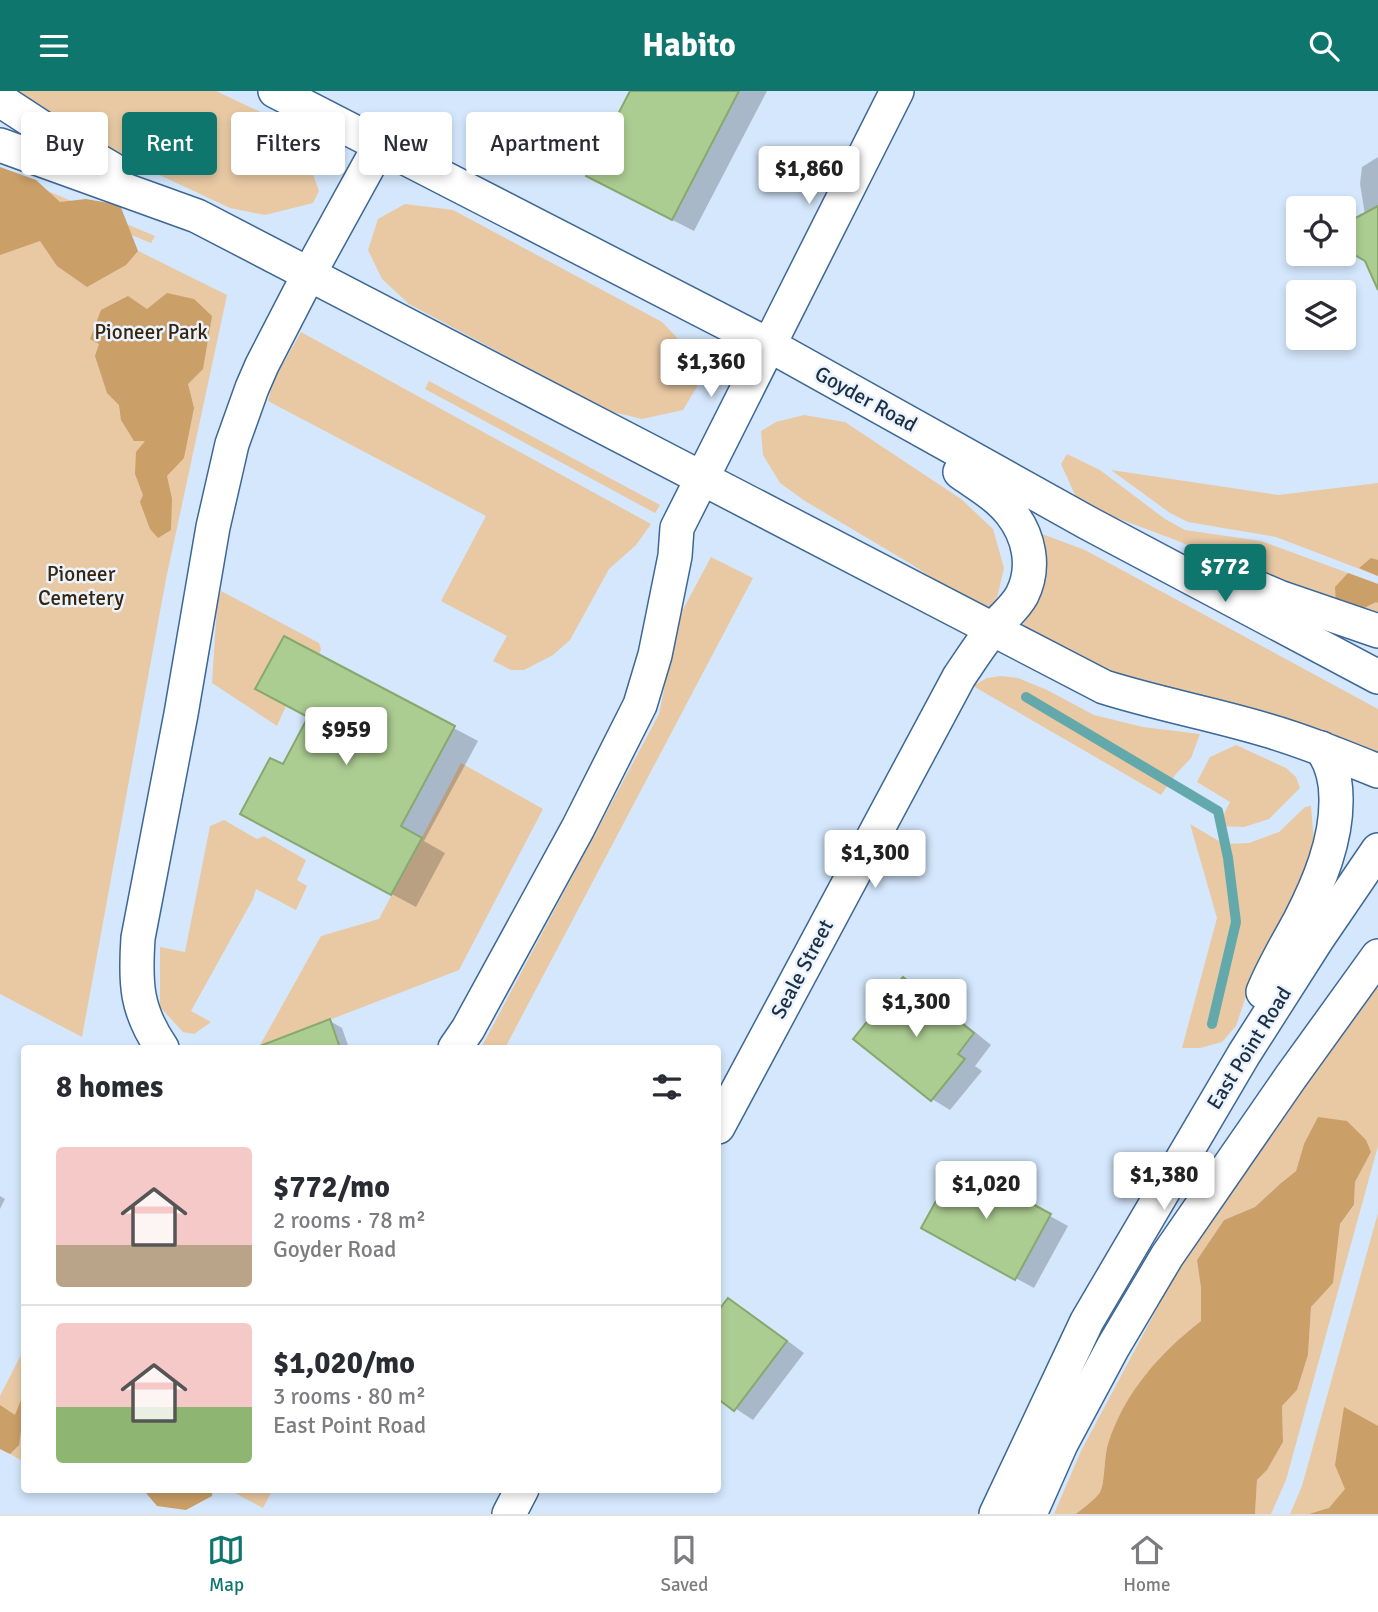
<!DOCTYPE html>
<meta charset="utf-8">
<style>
body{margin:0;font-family:Signika,sans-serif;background:#f2f2f3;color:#2b2b33;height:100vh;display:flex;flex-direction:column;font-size:26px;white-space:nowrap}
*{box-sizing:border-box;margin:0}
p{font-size:23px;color:#7c7c81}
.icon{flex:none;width:38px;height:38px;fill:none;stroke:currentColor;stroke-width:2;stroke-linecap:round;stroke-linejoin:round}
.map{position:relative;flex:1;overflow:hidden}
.panel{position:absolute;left:21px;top:954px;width:700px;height:448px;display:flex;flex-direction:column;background:#fff;border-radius:7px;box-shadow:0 4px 10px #0003}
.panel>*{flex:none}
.banner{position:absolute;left:21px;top:21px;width:700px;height:63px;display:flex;gap:14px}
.buttons{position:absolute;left:1286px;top:105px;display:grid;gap:14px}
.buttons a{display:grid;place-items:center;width:70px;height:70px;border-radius:7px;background:#fff;box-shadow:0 4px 10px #0003;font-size:35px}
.price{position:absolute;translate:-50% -60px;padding:0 16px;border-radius:7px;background:#fff;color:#222;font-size:23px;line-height:46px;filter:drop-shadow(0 2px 4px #0008)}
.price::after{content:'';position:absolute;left:50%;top:42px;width:21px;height:16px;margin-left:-10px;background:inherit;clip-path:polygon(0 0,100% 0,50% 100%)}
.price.active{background:#0f766e;color:#fff}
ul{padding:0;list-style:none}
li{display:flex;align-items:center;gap:21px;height:175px;padding:0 35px}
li+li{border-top:2px solid #e1e1e2}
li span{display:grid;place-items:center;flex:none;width:196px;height:140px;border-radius:7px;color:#555}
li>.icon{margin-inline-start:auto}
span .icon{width:84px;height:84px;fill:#fffc;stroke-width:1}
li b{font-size:30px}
h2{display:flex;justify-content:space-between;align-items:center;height:84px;padding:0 35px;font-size:30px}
.tag{padding:0 24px;border-radius:7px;background:#fff;box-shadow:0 4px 10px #0003;font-size:24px;line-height:63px}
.tag.active{background:#0f766e;color:#fff}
header{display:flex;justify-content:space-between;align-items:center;height:91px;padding:0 35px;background:#0f766e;color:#fff;font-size:32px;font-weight:700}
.tabs{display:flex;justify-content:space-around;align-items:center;height:98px;border-top:2px solid #e1e1e2;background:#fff;font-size:19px;color:#7c7c81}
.tabs a{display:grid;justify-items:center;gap:4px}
.tabs .active{color:#0f766e}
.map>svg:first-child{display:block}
</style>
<header><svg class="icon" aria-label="menu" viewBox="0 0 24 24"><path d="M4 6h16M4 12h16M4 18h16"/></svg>Habito<svg class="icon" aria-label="search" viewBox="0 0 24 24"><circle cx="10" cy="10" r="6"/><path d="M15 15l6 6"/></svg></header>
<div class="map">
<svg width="1378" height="1423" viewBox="0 0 1378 1423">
<rect width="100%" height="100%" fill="#d4e7fc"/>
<!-- green -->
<g fill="#e8c9a4">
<polygon points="14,0 216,0 273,27 303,55 319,100 313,112 265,124 230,117 74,44"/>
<polygon points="0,80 155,145 151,152 0,90"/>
<polygon points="0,101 100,141 227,204 166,488 82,946 0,903"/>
<polygon points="405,113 453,119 662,231 684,254 701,289 683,319 642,328 609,320 409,213 382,188 368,159 378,128"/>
<polygon points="301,241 651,433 636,454 609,478 570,549 553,564 524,579 511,579 493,570 507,545 441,510 486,425 268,310 274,289"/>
<polygon points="429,290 660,414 655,422 425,298"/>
<polygon points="804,324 845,331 961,408 993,438 1004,477 997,507 988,517 974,514 911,473 805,410 780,392 763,364 761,340 776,331"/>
<polygon points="1067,363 1100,379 1165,428 1185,439 1261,450 1378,493 1378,535 1243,484 1181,451 1090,417 1076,406 1061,373"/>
<polygon points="1111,379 1278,404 1378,392 1378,485 1276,446 1188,431 1170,422"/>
<polygon points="1042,443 1085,459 1378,618 1378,670 1160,606 1019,540 1035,515 1043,476"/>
<polygon points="711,466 753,487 505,957 481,957 659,623 679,526"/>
<polygon points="221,500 319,552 321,558 319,564 284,545 256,598 286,615 277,635 212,592 217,514"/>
<polygon points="1001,585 1018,587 1047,599 1094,624 1143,636 1200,643 1191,667 1175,684 1161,704 973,595 987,587"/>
<polygon points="1236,654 1286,677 1296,686 1300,697 1269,728 1244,736 1218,735 1230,711 1197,691 1210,666"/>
<polygon points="461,672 543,718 459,879 259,956 321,845 379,828"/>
<polygon points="1311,715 1314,751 1308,776 1249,896 1236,935 1222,951 1200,957 1182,957 1217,827 1190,733 1224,753 1249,752 1279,741 1305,716"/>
<polygon points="224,729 257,748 264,745 306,769 297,789 307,795 296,819 256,798 253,808 191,920 211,931 194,943 183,941 160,916 160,856 185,861 210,735"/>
<path d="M 1378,882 L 1378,1055 L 1286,1389 L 1271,1423 L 1255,1423 L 1257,1389 L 1267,1379 L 1283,1351 L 1282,1315 L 1297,1299 L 1308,1264 L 1311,1216 L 1332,1192 L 1340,1133 L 1354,1115 L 1355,1091 L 1371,1061 L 1304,1053 L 1296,1080 L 1281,1092 L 1255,1116 L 1224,1129 L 1197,1169 L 1201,1197 L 1201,1230 C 1160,1262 1124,1303 1108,1353 C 1104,1365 1105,1393 1100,1401 C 1097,1407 1082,1418 1076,1423 L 1054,1423 L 1081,1360 L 1193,1150 Z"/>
<polygon points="1378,1122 1378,1423 1290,1423 1302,1395"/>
<polygon points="24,1258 24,1371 0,1357 0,1305"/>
<polygon points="227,1398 273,1398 263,1417"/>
</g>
<!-- forest -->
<g fill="#ca9f68">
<polygon points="0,76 36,89 60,111 86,108 120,114 138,160 126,174 87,196 57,175 40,150 0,164"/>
<polygon points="167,202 194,208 212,225 203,278 188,293 194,317 184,367 167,385 172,408 171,439 158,447 150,438 140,411 143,404 135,383 136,361 145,350 134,350 121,329 119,314 107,302 95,265 99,253 90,248 101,219 128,205 147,218"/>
<polygon points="1371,467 1378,469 1378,485 1359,477"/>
<polygon points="1348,482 1378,493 1378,512 1376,511 1356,521 1336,513 1335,496"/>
<path d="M 1318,1026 L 1347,1030 L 1366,1049 L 1371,1061 L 1355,1091 L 1354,1114 L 1340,1133 L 1333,1192 L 1311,1216 L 1308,1264 L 1297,1299 L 1282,1315 L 1283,1351 L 1267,1379 L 1257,1389 L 1255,1423 L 1076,1423 C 1082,1418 1097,1407 1100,1401 C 1105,1393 1104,1365 1108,1353 C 1124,1302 1160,1262 1201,1230 L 1201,1197 L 1197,1169 L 1224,1129 L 1255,1116 L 1281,1092 L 1296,1080 L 1304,1053 Z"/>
<polygon points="24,1307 24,1344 21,1340 19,1354 10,1363 0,1358 0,1314 15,1324 21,1309"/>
<polygon points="1344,1316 1378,1335 1378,1423 1309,1423 1329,1417 1345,1398 1335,1374"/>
<polygon points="113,1398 213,1398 212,1405 186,1419 157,1415 146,1402"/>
</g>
<!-- shadow -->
<g fill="#0003">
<polygon points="632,0 767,0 694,140 610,97"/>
<polygon points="1378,66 1378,175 1357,148 1365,124 1360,93 1362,76"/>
<polygon points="285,547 478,650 424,750 445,762 416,816 266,736 284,676 310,626"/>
<polygon points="904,888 922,898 991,954 975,975 982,980 950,1019 932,1008"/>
<polygon points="330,930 342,937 349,957 284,957 281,949"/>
<polygon points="0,1105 5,1108 0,1118"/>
<polygon points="1050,1125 1068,1135 1034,1197 942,1147"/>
<polygon points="728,1209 746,1219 804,1262 753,1329 718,1306 718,1223"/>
</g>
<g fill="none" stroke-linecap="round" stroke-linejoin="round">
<!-- stream -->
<polyline stroke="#63a9ac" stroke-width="10" points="1026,606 1218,720 1228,767 1236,831 1212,933"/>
</g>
<!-- building -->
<g fill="#accd92" stroke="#87a86e" stroke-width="2">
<polygon points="630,0 739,0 672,129 586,85"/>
<polygon points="1378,115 1378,199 1365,170 1344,158 1344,154 1355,147 1348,131"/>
<polygon points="284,545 455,635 401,735 422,747 391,804 240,723 270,667 283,673 308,626 255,598"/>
<polygon points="903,886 974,942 958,963 965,968 931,1010 853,948"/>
<polygon points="330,928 340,957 261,957 260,955"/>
<polygon points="957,1072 1051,1123 1015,1189 921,1137"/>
<polygon points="728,1207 787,1250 734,1320 718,1308 718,1220"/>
</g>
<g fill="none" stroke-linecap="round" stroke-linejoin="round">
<!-- minor casing -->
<g stroke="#3d6795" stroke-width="36">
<g id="minor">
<polyline points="275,0 769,254 1088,432 1378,586"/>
<polyline points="0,9 49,41 112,78"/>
<path d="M 0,54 L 197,125 L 1104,596 C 1158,613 1213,623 1266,639 C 1304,650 1341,665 1378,680"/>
<polyline points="1228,484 1279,506 1378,540"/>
<path d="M 1263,901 C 1273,876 1287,853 1300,829 C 1319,792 1337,749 1336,707 C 1336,688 1332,672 1321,657"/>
<path d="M 162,957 C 136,919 135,893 138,847 L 181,623 L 213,436 L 232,353 L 252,297 L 262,274 L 309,183 L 380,54"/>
<polyline points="455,957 468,938 578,737 640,614 655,564 675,465 677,437 897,0"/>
<path d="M 718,1036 L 959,586 C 970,570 981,552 994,537 C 1003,526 1015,517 1022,504 C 1036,476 1029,445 1011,422 C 998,405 977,393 960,381"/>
<polyline points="509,1423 522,1398"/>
<polyline points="996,1423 1087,1230 1244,963 1318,847 1378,759"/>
<polyline points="1030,1423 1061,1353 1113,1256 1167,1165 1290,987 1378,865"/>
</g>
</g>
<!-- minor -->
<use href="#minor" stroke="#fff" stroke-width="33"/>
</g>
<g text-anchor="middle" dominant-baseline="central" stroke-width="5" stroke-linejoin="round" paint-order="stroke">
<!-- park labels -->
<g font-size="21" fill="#37250c" stroke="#eaf3fe">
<text x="151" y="241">Pioneer Park</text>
<text x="81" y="483">Pioneer<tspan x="81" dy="24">Cemetery</tspan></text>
</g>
<!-- street labels -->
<g font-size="21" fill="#1c2e42" stroke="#eaf3fe">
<text transform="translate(866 308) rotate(29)">Goyder Road</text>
<text transform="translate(802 878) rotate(-62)">Seale Street</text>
<text transform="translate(1249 957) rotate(-58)">East Point Road</text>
</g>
</g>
</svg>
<div class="buttons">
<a><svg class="icon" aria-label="locate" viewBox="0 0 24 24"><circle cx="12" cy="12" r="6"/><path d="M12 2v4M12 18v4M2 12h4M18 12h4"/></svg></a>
<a><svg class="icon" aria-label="layers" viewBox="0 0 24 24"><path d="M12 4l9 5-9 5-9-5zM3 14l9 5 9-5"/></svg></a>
</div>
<b class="price" style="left:809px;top:115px">$1,860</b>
<b class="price" style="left:711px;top:308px">$1,360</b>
<b class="price active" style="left:1225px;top:513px">$772</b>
<b class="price" style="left:346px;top:676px">$959</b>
<b class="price" style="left:875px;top:799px">$1,300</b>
<b class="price" style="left:916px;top:948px">$1,300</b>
<b class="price" style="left:1164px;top:1121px">$1,380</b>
<b class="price" style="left:986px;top:1130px">$1,020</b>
<div class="banner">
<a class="tag">Buy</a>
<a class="tag active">Rent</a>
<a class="tag">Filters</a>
<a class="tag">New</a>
<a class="tag">Apartment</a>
</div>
<section class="panel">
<h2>8 homes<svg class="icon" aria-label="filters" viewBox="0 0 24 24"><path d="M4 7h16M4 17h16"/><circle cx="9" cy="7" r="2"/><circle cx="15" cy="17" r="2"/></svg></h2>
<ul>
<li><span style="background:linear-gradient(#f6c9c9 70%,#b9a48a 0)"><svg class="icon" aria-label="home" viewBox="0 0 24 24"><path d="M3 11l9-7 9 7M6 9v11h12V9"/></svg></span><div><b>$772/mo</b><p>2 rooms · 78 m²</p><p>Goyder Road</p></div></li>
<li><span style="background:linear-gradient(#f6c9c9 60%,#8fb573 0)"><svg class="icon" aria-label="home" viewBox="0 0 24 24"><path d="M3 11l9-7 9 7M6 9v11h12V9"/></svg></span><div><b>$1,020/mo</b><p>3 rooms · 80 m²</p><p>East Point Road</p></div></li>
</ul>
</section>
</div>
<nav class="tabs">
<a class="active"><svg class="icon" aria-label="map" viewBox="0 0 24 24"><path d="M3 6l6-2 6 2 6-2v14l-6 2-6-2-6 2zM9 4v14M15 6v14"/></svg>Map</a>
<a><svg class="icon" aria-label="saved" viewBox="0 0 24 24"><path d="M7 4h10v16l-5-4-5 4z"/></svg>Saved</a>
<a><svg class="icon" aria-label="home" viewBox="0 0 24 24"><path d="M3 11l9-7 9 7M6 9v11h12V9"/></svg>Home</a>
</nav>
